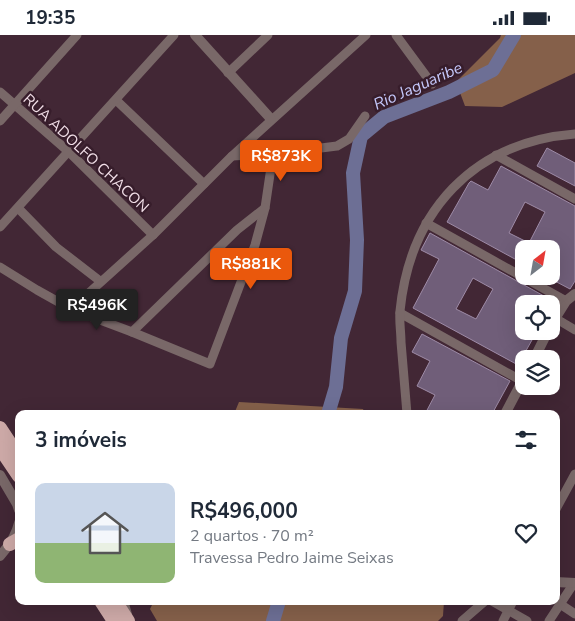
<!DOCTYPE html>
<html lang="pt">
<meta charset="utf-8">
<style>
body{margin:0;font-family:"Nunito Sans",sans-serif;background:#f2f2f3;color:#1f2937;height:100vh;display:flex;flex-direction:column;font-size:19px;white-space:nowrap}
*{box-sizing:border-box;margin:0}
p{font-size:16px;color:#747a83}
.icon{flex:none;width:28px;height:28px;fill:none;stroke:currentColor;stroke-width:2;stroke-linecap:round;stroke-linejoin:round}
.map{position:relative;flex:1;overflow:hidden}
.drawer{position:absolute;left:15px;top:375px;width:545px;height:195px;display:flex;flex-direction:column;background:#fff;border-radius:10px;box-shadow:0 5px 20px #0002}
.drawer>*{flex:none}
.needle{width:32px;rotate:31deg}
.controls{position:absolute;left:515px;top:205px;display:grid;gap:10px}
.controls a{display:grid;place-items:center;width:45px;height:45px;border-radius:10px;background:#fff;box-shadow:0 5px 20px #0002;font-size:25px}
.price{position:absolute;translate:-50% -42px;padding:0 11px;border-radius:5px;background:#ea580c;color:#fff;font-size:16px;line-height:32px;filter:drop-shadow(0 1px 2px #0008)}
.price::after{content:'';position:absolute;left:50%;top:30px;width:15px;height:11px;margin-left:-8px;background:inherit;clip-path:polygon(0 0,100% 0,50% 100%)}
.price.active{background:#222;color:#fff}
ul{padding:0;list-style:none}
li{display:flex;align-items:center;gap:15px;height:125px;padding:0 20px}
li span{display:grid;place-items:center;flex:none;width:140px;height:100px;border-radius:10px;color:#555}
li>.icon{margin-inline-start:auto}
span .icon{width:60px;height:60px;fill:#fffc;stroke-width:1}
li b{font-size:21px}
h2{display:flex;justify-content:space-between;align-items:center;height:60px;padding:0 20px;font-size:21px}
.status{display:flex;justify-content:space-between;align-items:center;height:35px;padding:0 25px;background:#fff;direction:ltr}
.status svg{height:14px;fill:currentColor}
.map>svg:first-child{display:block}
</style>
<div class="status"><b>19:35</b><svg viewBox="0 0 49 12"><path d="M0 12V9h3v3zM5 12V6h3v6zM10 12V3h3v9zM15 12V0h3v12zM26 1h20v11H26zM47 4h2v5h-2z"/></svg></div>
<div class="map">
<svg width="575" height="586" viewBox="0 0 575 586">
<rect width="100%" height="100%" fill="#422735"/>
<!-- forest -->
<g fill="#85604a">
<polygon points="501,0 575,0 575,38 502,72 465,71 456,47 500,3"/>
<polygon points="239,367 363,374 365,379 234,379"/>
<polygon points="154,566 444,566 443,581 438,586 157,586 150,574"/>
</g>
<g fill="none" stroke-linecap="round" stroke-linejoin="round">
<!-- river -->
<g stroke="#6d6f95" stroke-width="14">
<polyline points="328,379 336,352 341,303 355,256 357,205 353,138 361,101 384,82 449,57 493,35 514,0"/>
<polyline points="273,586 279,566"/>
</g>
</g>
<!-- building -->
<g fill="#705e79" stroke="#9e8ba7" fill-rule="evenodd">
<polygon points="547,113 575,128 575,151 537,131"/>
<path d="M 501,131 L 575,171 L 575,246 L 570,254 L 551,244 L 551,214 L 524,214 L 524,229 L 447,187 L 469,148 L 471,146 L 488,155 ZM 525,167 L 545,177 L 529,208 L 509,198 Z"/>
<path d="M 430,198 L 553,266 L 551,269 L 524,269 L 524,296 L 537,296 L 518,330 L 413,273 L 439,224 L 421,215 ZM 473,243 L 493,254 L 476,284 L 456,274 Z"/>
<polygon points="422,299 510,346 492,379 425,379 435,360 417,351 430,326 412,317"/>
</g>
<g fill="none" stroke-linecap="round" stroke-linejoin="round">
<!-- service -->
<polyline stroke="#796868" stroke-width="4.5" points="126,566 130,580"/>
<!-- minor -->
<g stroke="#796868" stroke-width="9">
<polyline points="396,0 432,49"/>
<polyline points="228,38 268,0"/>
<polyline points="0,57 69,117 153,200"/>
<polyline points="116,65 204,149"/>
<polyline points="0,86 77,0"/>
<polyline points="496,120 575,164"/>
<polyline points="232,121 273,119 337,111 349,104 365,81"/>
<polyline points="18,173 56,212 100,246"/>
<polyline points="426,188 566,266"/>
<polyline points="0,192 174,0"/>
<polyline points="0,232 37,255 71,274 132,297 210,329 255,210 265,173 273,119"/>
<polyline points="71,274 153,200 232,121 366,0"/>
<polyline points="400,278 522,346"/>
<polyline points="555,283 575,295"/>
<polyline points="132,297 237,195 265,173"/>
<path d="M 407,379 C 405,355 403,331 401,307 C 401,297 399,286 400,276 C 410,176 473,107 575,99"/>
<polyline points="556,474 575,439"/>
<polyline points="492,566 527,586"/>
<polyline points="560,569 575,579"/>
<polyline points="462,586 485,566"/>
<polyline points="503,586 513,566"/>
<polyline points="549,586 574,548"/>
</g>
<!-- tertiary -->
<g stroke="#796868" stroke-width="10">
<polyline points="195,0 271,84"/>
<polyline points="551,290 566,266 575,259"/>
<polyline points="534,324 548,296"/>
<polyline points="505,379 524,343"/>
<polyline points="0,440 17,469 19,475"/>
<path d="M 0,521 C 9,511 16,501 19,488"/>
<polyline points="556,547 575,548"/>
</g>
<!-- trunk -->
<g stroke="#ceaaa8" stroke-width="14">
<polyline points="0,393 19,422"/>
<polyline points="0,413 19,441"/>
<polyline points="10,509 19,504"/>
<polyline points="101,566 114,586"/>
<polyline points="115,566 128,586"/>
</g>
</g>
<g text-anchor="middle" dominant-baseline="central" stroke-width="5" stroke-linejoin="round" paint-order="stroke">
<!-- street labels -->
<g font-size="15" fill="#f2dfe8" stroke="#371d2b">
<text transform="translate(86 118) rotate(43)">RUA ADOLFO CHACON</text>
</g>
<!-- water labels -->
<g font-size="16" font-style="italic" fill="#c4c7fa" stroke="#371d2b">
<text transform="translate(418 51) rotate(-24)">Rio Jaguaribe</text>
</g>
</g>
</svg>
<div class="controls">
<a><svg class="needle" viewBox="-14 -14 28 28"><path d="M0-13l5 13h-10z" fill="#e53935"/><path d="M0 13l5-13h-10z" fill="#747a83"/></svg></a>
<a><svg class="icon" aria-label="locate" viewBox="0 0 24 24"><circle cx="12" cy="12" r="6"/><path d="M12 2v4M12 18v4M2 12h4M18 12h4"/></svg></a>
<a><svg class="icon" aria-label="layers" viewBox="0 0 24 24"><path d="M12 4l9 5-9 5-9-5zM3 14l9 5 9-5"/></svg></a>
</div>
<b class="price" style="left:281px;top:147px">R$873K</b>
<b class="price" style="left:251px;top:255px">R$881K</b>
<b class="price active" style="left:97px;top:296px">R$496K</b>
<section class="drawer">
<h2>3 imóveis<svg class="icon" aria-label="filters" viewBox="0 0 24 24"><path d="M4 7h16M4 17h16"/><circle cx="9" cy="7" r="2"/><circle cx="15" cy="17" r="2"/></svg></h2>
<ul>
<li><span style="background:linear-gradient(#c9d6e8 60%,#8fb573 0)"><svg class="icon" aria-label="home" viewBox="0 0 24 24"><path d="M3 11l9-7 9 7M6 9v11h12V9"/></svg></span><div><b>R$496,000</b><p>2 quartos · 70 m²</p><p>Travessa Pedro Jaime Seixas</p></div><svg class="icon" aria-label="heart" viewBox="0 0 24 24"><path d="M12 20l-8-8c-3-5 5-10 8-4 3-6 11-1 8 4z"/></svg></li>
</ul>
</section>
</div>
